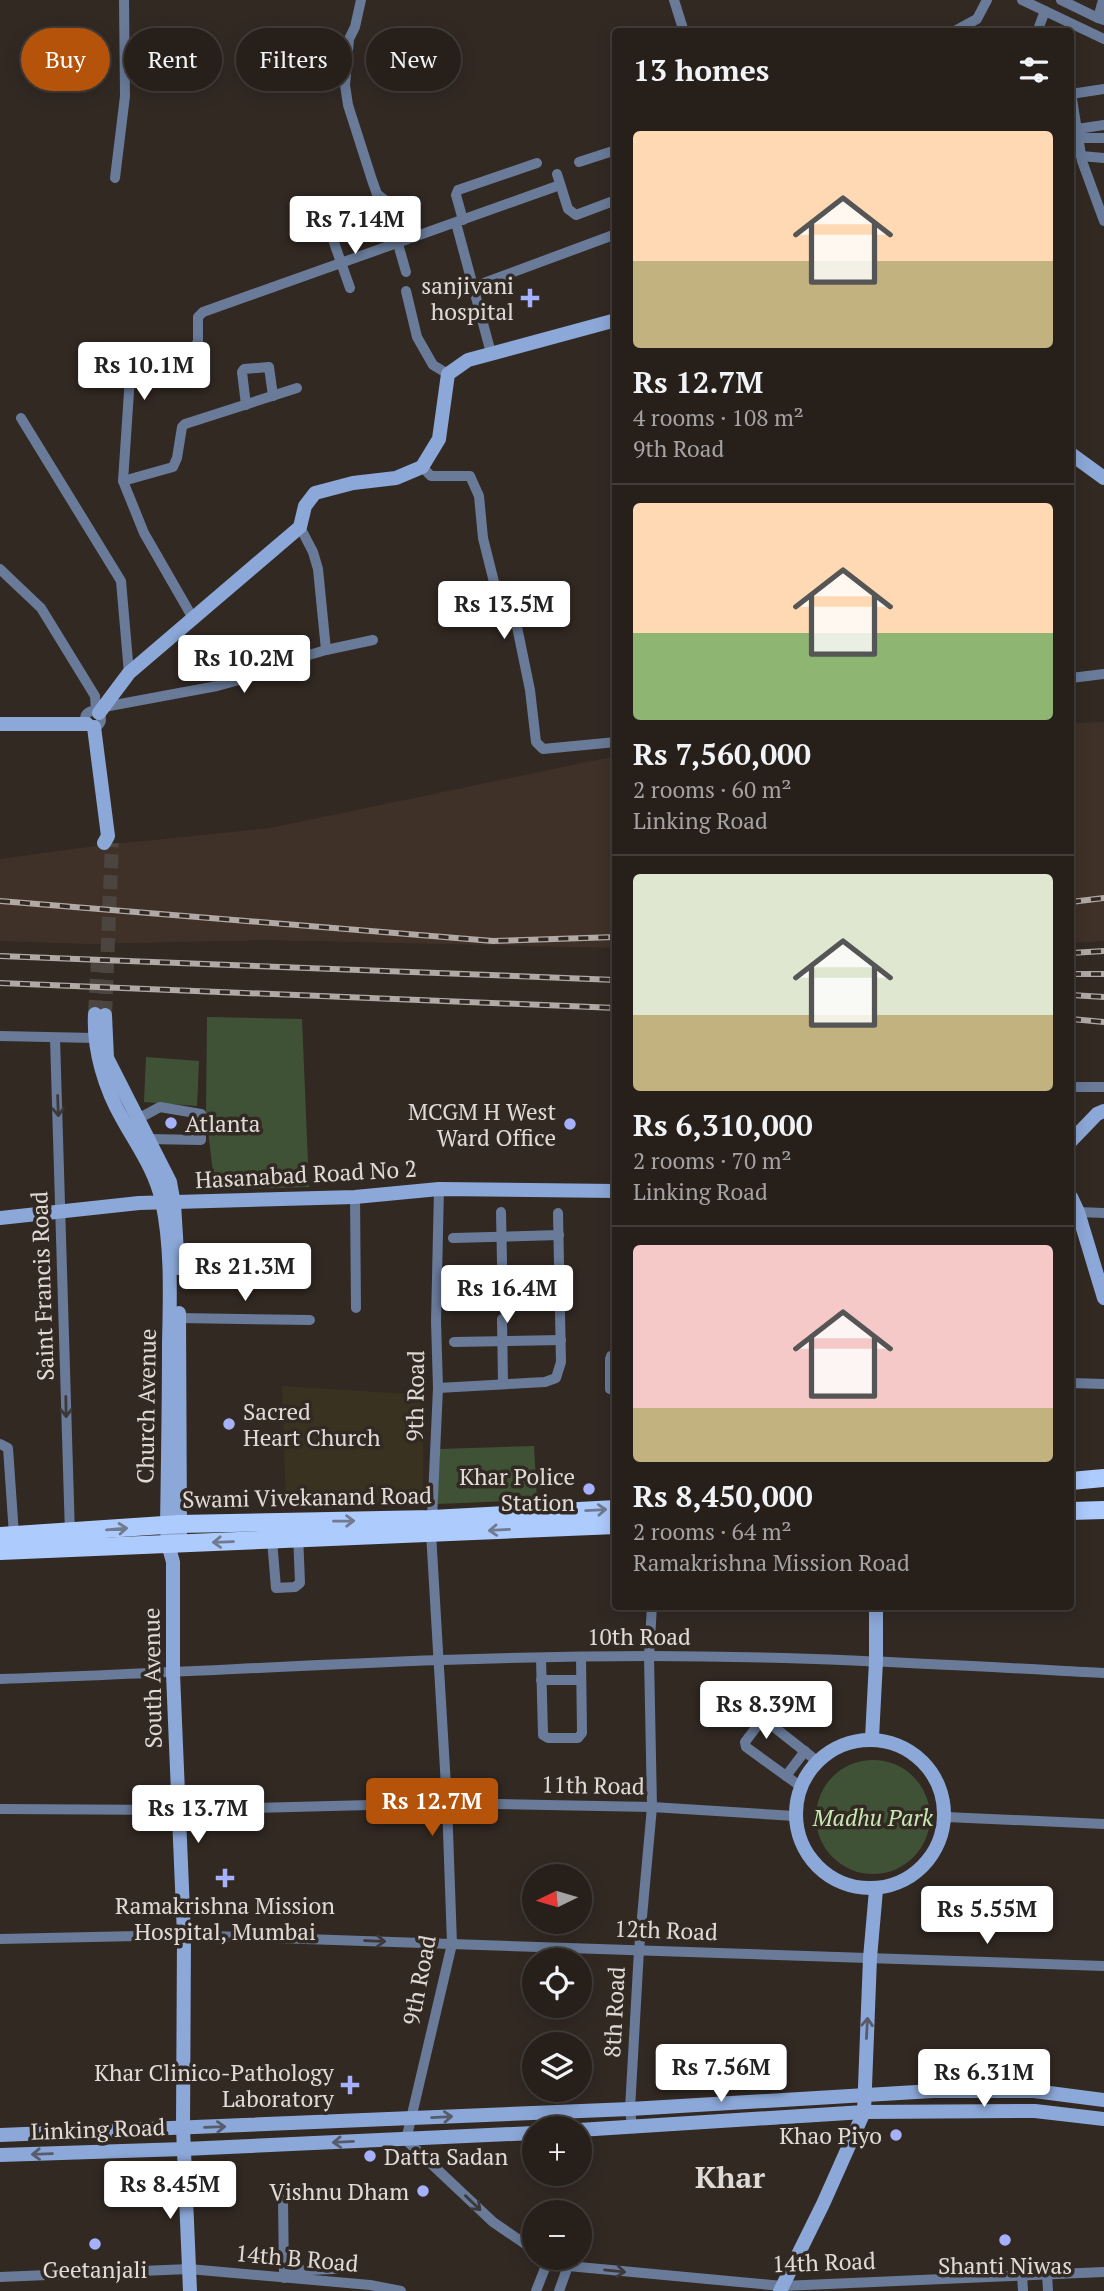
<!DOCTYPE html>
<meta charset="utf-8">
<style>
body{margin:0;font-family:"PT Serif",serif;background:#322c27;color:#f1f3f6;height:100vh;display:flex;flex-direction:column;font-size:26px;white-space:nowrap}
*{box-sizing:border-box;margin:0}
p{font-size:23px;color:#a4a2a2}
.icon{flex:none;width:38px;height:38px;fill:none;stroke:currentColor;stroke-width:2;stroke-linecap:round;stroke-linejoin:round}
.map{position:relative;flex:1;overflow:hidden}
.sheet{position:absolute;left:612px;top:28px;width:462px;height:1582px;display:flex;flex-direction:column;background:#261f1a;border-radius:7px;box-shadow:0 4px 18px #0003,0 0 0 2px #423d39}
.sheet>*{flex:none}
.guide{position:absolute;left:21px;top:28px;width:486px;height:63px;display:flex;gap:14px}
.needle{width:46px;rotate:265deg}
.fabs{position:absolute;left:522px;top:1864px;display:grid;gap:14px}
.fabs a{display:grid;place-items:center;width:70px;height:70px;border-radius:50%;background:#261f1a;box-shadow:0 4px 18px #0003,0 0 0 2px #423d39;font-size:35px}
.price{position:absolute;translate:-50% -60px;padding:0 16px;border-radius:7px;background:#fff;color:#222;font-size:23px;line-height:46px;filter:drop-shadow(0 2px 4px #0008)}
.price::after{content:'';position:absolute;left:50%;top:42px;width:21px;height:16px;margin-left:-10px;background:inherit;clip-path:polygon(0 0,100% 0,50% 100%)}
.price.active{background:#b45309;color:#fff}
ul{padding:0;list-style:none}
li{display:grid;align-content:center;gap:14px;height:371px;padding:0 21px}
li+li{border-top:2px solid #423d39}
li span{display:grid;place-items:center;height:217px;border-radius:7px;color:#555}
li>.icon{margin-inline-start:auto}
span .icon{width:126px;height:126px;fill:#fffc;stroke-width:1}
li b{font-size:30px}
h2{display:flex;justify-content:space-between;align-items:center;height:84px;padding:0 21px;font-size:30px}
.pill{padding:0 24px;border-radius:32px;background:#261f1a;box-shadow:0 4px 18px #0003,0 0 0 2px #423d39;font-size:24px;line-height:63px}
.pill.active{background:#b45309;color:#fff}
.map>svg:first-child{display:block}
</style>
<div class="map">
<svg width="1104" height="2291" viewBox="0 0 1104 2291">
<rect width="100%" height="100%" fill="#322923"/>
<!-- built -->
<g fill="#3f3128">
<polygon points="1104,722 1104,941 1071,943 1071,723"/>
<polygon points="616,756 616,948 268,940 88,944 0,941 0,859 95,846 270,828"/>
</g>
<!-- education -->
<polygon fill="#3a3221" points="282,1386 423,1395 423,1503 286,1504"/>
<!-- green -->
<g fill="#405236">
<polygon points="207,1017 302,1019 309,1187 215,1190 206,1113"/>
<polygon points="146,1057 199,1061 197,1106 144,1102"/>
<polygon points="534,1446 537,1500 437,1504 440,1449"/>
<circle cx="873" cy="1817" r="57"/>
</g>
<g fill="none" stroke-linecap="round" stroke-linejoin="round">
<!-- secondary-tunnel -->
<g stroke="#4c443e" stroke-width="14" stroke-dasharray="14 7" stroke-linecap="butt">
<polyline points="95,1014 98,959"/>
<polyline points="105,1015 112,843"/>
</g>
<!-- street -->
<g stroke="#697b99" stroke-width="10">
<polyline points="361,0 355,27 349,39 345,85 348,105 372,180 377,194 386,201 391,216"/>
<polyline points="674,0 684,32"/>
<polyline points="1022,0 1104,39"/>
<polyline points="1061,0 1098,18"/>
<polyline points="1103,0 1098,18 1104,20"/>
<polyline points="953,32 977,19 987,0"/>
<polyline points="1037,32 1045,11"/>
<polyline points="1071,93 1082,161 1104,221"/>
<polyline points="1071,94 1104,89"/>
<polyline points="1077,129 1104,125"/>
<polyline points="1078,138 1104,138"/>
<polyline points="1081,156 1104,158"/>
<polyline points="579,162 616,150"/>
<polyline points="557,174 568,209 576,215 616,200"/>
<polyline points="115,178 125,96 124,0"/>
<polyline points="463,220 456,195 458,190 537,163"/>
<polyline points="456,223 491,353"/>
<polyline points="331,234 350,288"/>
<polyline points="398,244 406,272"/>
<polyline points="473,287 616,234"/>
<polyline points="406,291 417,337 433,365 448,374"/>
<polyline points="246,405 242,372 244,369 269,367 273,396"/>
<polyline points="21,418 121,581 129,673"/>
<polyline points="422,467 431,476 470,476 479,496 483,538 494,582 516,622 530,690 536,742 543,749 616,742"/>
<polyline points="123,481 173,467 177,458 182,427 185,424 297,388"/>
<polyline points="300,527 313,552 318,569 326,650"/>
<polyline points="0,569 41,608 95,696 96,711"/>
<polyline points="194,620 144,533 123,481 130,377 133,367 195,346 198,342 198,317 203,312 560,185"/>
<polyline points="1071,678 1104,674"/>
<polyline points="104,707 217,686 268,672 302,657 326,650 373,640"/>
<circle cx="93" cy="719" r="8"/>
<polyline points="0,1036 95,1038"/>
<polyline points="55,1038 70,1535"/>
<polyline points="1071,1087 1104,1087"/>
<polyline points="132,1122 160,1107 201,1114 201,1140 148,1139"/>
<polyline points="355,1197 356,1308"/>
<polyline points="501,1212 502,1264"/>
<polyline points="1078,1212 1104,1213"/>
<polyline points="453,1238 559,1235"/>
<polyline points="179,1318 310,1320"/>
<polyline points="502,1319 503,1383"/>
<polyline points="454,1342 561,1340"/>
<polyline points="616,1356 611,1356 610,1359 610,1389 616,1391"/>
<polyline points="1071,1383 1104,1384"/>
<polyline points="438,1388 545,1382 556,1378 561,1362 558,1213"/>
<polyline points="0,1444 8,1448 14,1535"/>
<polyline points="432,1519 438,1388 436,1321 439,1189"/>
<polyline points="431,1533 447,1803 452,1944 406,2140 493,2222 534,2250"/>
<polyline points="272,1540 276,1588 295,1587 300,1583 298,1534"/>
<polyline points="541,1658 543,1735 548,1738 578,1738 582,1733 581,1657"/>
<path d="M 0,1679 C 216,1672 433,1656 649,1656 C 801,1656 952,1665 1104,1673"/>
<polyline points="541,1680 581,1680"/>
<polyline points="786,1776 805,1751"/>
<polyline points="800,1786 746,1747 745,1742 761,1721 765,1720 817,1761"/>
<polyline points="0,1809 179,1810 447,1803 652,1807 795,1816"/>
<polyline points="946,1817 1104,1824"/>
<polyline points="0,1939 184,1935 1104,1966"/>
<polyline points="632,2127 630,2109 639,1950 652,1807 649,1656 652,1606"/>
<polyline points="548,2258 568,2266 782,2286 1104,2272"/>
<polyline points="284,2271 335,2269"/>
<polyline points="1047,2274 1048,2291"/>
<polyline points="1022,2275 1023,2291"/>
<polyline points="0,2277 189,2269 370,2285 401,2291"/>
<polyline points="284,2278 283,2198 288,2193"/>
<polyline points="536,2291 549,2258"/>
<polyline points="559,2291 568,2266"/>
</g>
<!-- secondary -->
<g stroke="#8ca8d8" stroke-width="14">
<polyline points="1071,454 1104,478"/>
<polyline points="99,713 129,673 300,527 305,506 315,493 353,483 396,478 422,467 439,439 448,374 468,360 616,320"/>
<polyline points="0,724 87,724"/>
<polyline points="94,727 108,836 104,843"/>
<path d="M 95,1014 C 93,1050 105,1089 123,1120 C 138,1147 155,1170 162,1201 C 172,1247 170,1297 169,1344 C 169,1404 168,1464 167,1525 L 168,1544 L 173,1562 L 173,1674 L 184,1935 L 183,2128 L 190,2291"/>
<polyline points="105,1015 107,1058 170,1182 174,1204 178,1268"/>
<polyline points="1071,1141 1097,1114 1104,1111"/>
<polyline points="1071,1197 1078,1212 1104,1298"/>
<polyline points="0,1218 139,1203 355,1197 439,1189 616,1191"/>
<polyline points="179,1313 180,1534"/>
<polyline points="872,1738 876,1661 876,1606"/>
<circle cx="870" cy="1814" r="74"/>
<polyline points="579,2130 864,2112 1035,2111 1104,2119"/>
<polyline points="0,2135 630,2109 933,2091 1034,2091 1104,2100"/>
<polyline points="0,2155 184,2149 534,2133"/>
<polyline points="780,2291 823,2204 864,2112 870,1958 876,1890"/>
</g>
<!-- primary -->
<g stroke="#aecbfd" stroke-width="18">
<polyline points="1071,1481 1104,1478"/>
<polyline points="1071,1511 1104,1510"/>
<polyline points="0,1536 179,1524 432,1519 616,1509"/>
<polyline points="0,1551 616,1525"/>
</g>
<!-- rail casing -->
<g stroke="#b0a9a5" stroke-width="6">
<g id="rail">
<polyline points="0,901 493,941 616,937"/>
<polyline points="1071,902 1104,898"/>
<polyline points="1071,953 1104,951"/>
<polyline points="0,956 616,980"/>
<polyline points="1071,974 1104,974"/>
<polyline points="0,983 616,1008"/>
<polyline points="1071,995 1104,997"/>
<polyline points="1071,1019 1104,1022"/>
</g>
</g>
<!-- rail -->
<use href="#rail" stroke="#322923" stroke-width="3.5" stroke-dasharray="10" stroke-linecap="butt"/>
</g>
<!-- one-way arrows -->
<defs><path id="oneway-shaft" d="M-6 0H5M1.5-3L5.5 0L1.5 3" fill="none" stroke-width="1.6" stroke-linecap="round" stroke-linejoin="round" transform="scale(1.75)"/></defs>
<g stroke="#3d393b">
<use href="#oneway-shaft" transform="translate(58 1106) rotate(88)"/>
<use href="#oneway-shaft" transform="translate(66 1407) rotate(89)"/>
<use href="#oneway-shaft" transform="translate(375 1941) rotate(2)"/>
<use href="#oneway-shaft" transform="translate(473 2203) rotate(44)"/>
<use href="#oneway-shaft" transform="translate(615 2271) rotate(6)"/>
</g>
<g stroke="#707a90">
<use href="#oneway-shaft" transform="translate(596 1510) rotate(-3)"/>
<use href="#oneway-shaft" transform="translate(344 1521) rotate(-1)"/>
<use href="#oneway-shaft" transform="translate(117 1529) rotate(-5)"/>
<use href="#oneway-shaft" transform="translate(499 1530) rotate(177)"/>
<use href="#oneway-shaft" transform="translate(223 1542) rotate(178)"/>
</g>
<g stroke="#565c6b">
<use href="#oneway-shaft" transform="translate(867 2028) rotate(-87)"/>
<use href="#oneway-shaft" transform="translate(442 2117) rotate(-3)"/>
<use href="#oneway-shaft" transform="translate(215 2127) rotate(-2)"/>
<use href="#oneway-shaft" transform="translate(343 2142) rotate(177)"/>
<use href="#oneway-shaft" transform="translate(42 2154) rotate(178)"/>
</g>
<!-- markers -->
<g fill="#a6b1fc" stroke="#322923" stroke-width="2.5">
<path d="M526.5 287.5h7v7h7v7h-7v7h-7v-7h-7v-7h7z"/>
<circle cx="171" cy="1123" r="7"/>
<circle cx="570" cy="1124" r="7"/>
<circle cx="229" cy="1424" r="7"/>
<circle cx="589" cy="1489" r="7"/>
<path d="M221.5 1867.5h7v7h7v7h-7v7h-7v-7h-7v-7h7z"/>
<path d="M346.5 2074.5h7v7h7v7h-7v7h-7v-7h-7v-7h7z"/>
<circle cx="896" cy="2135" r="7"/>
<circle cx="370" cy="2156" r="7"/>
<circle cx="423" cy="2191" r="7"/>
<circle cx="1005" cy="2240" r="7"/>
<circle cx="95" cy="2244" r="7"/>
</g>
<g text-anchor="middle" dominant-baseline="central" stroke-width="7" stroke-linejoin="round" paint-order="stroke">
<!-- poi labels -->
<g font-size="23" fill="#e0dad7" stroke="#322923" text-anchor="end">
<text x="514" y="285">sanjivani<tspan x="514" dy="26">hospital</tspan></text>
<text x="556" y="1111">MCGM H West<tspan x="556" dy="26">Ward Office</tspan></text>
<text x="185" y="1123" text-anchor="start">Atlanta</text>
<text x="243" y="1411" text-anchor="start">Sacred<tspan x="243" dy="26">Heart Church</tspan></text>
<text x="575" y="1476">Khar Police<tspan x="575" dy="26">Station</tspan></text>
<text x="225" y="1905" text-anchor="middle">Ramakrishna Mission<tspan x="225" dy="26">Hospital, Mumbai</tspan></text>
<text x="334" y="2072">Khar Clinico-Pathology<tspan x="334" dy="26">Laboratory</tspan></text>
<text x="882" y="2135">Khao Piyo</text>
<text x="384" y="2156" text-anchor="start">Datta Sadan</text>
<text x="409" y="2191">Vishnu Dham</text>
<text x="1005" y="2265" text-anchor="middle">Shanti Niwas</text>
<text x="95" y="2269" text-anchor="middle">Geetanjali</text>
</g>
<!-- street labels -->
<g font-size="23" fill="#e0dad7" stroke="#322923">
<text transform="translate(306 1174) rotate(-3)">Hasanabad Road No 2</text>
<text transform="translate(42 1286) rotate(-92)">Saint Francis Road</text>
<text transform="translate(415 1396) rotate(-89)">9th Road</text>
<text transform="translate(146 1406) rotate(-89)">Church Avenue</text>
<text transform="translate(307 1497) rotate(-1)">Swami Vivekanand Road</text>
<text x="639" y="1636">10th Road</text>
<text transform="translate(152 1678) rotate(-91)">South Avenue</text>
<text transform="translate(593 1785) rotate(1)">11th Road</text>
<text transform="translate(666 1930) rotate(2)">12th Road</text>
<text transform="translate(419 1980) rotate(-79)">9th Road</text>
<text transform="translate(614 2012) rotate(-87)">8th Road</text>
<text transform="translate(98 2129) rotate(-2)">Linking Road</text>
<text transform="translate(297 2258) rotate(5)">14th B Road</text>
<text transform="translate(824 2262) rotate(-2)">14th Road</text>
</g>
<!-- park labels -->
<g font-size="23" font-style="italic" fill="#c7eab2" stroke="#322923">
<text x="873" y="1817">Madhu Park</text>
</g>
<!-- district labels -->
<g font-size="30" font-weight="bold" fill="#e0dad7" stroke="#322923">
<text x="730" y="2177">Khar</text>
</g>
</g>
</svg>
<div class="fabs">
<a><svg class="needle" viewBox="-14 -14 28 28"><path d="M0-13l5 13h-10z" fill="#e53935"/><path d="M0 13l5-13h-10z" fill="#a4a2a2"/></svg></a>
<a><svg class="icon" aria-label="locate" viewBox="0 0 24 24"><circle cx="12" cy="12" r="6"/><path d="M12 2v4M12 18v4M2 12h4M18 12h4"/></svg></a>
<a><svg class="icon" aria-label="layers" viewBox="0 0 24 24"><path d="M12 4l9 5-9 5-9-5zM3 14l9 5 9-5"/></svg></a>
<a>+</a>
<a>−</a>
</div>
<b class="price" style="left:355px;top:256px">Rs 7.14M</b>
<b class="price" style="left:144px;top:402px">Rs 10.1M</b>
<b class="price" style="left:504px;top:641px">Rs 13.5M</b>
<b class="price" style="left:244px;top:695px">Rs 10.2M</b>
<b class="price" style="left:245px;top:1303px">Rs 21.3M</b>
<b class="price" style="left:507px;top:1325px">Rs 16.4M</b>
<b class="price" style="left:766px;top:1741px">Rs 8.39M</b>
<b class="price active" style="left:432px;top:1838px">Rs 12.7M</b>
<b class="price" style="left:198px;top:1845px">Rs 13.7M</b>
<b class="price" style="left:987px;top:1946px">Rs 5.55M</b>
<b class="price" style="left:721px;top:2104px">Rs 7.56M</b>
<b class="price" style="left:984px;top:2109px">Rs 6.31M</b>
<b class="price" style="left:170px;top:2221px">Rs 8.45M</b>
<div class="guide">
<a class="pill active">Buy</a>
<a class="pill">Rent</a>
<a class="pill">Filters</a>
<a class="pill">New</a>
</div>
<section class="sheet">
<h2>13 homes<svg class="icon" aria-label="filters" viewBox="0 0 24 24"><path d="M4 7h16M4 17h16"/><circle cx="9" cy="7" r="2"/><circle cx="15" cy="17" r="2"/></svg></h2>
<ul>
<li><span style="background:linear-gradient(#ffd9b3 60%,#c2b280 0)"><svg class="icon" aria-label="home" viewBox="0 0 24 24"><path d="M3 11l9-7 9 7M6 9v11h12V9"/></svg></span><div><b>Rs 12.7M</b><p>4 rooms · 108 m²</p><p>9th Road</p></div></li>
<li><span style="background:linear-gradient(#ffd9b3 60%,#8fb573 0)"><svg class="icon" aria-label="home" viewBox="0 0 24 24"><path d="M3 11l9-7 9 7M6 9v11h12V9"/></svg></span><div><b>Rs 7,560,000</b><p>2 rooms · 60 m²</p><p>Linking Road</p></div></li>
<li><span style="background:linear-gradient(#dfe7d0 65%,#c2b280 0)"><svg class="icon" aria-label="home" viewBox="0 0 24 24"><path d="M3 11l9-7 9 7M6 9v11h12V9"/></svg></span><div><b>Rs 6,310,000</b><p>2 rooms · 70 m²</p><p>Linking Road</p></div></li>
<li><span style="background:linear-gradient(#f6c9c9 75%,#c2b280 0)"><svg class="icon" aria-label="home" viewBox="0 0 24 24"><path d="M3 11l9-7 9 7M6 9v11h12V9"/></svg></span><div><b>Rs 8,450,000</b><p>2 rooms · 64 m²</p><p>Ramakrishna Mission Road</p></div></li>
</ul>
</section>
</div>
